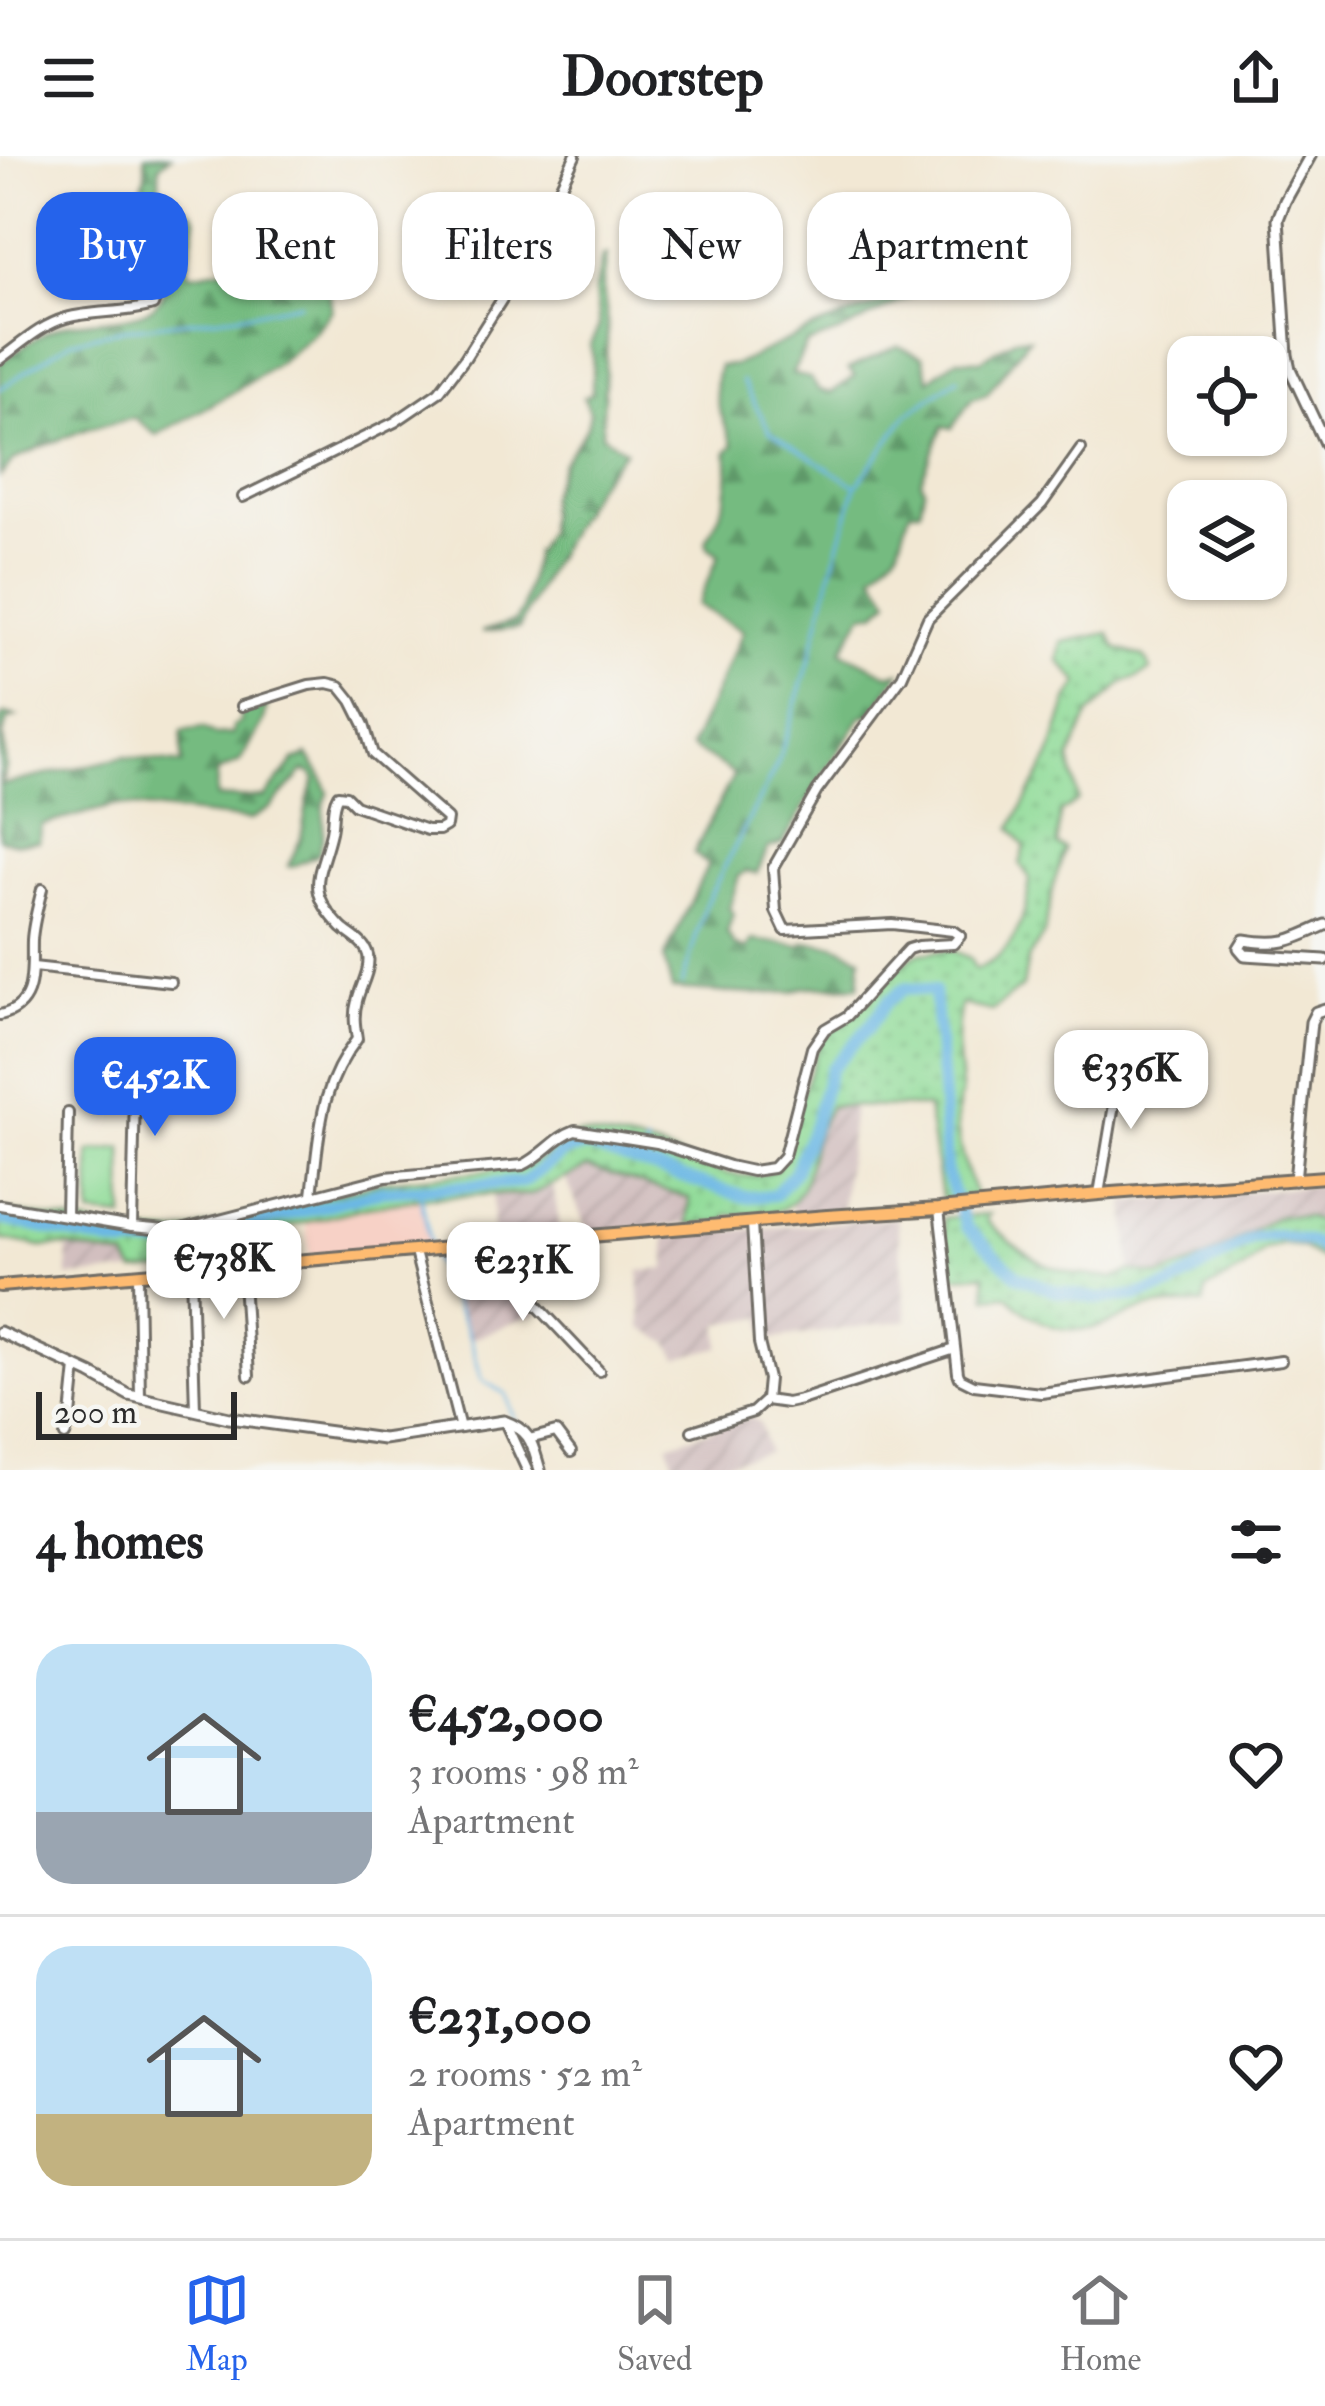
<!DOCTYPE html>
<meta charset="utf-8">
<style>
body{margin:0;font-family:"IM FELL Double Pica",serif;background:#f6f6f6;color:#202124;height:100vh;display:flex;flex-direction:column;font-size:45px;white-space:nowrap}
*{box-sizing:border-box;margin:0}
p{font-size:39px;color:#757577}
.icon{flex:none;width:66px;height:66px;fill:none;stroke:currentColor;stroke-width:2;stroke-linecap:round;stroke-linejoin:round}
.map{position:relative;height:1314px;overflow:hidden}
.sheet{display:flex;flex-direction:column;background:#fff;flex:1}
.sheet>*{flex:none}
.hud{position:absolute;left:36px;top:36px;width:1254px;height:108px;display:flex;gap:24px}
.buttons{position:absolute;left:1167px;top:180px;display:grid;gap:24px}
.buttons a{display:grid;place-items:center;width:120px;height:120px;border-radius:24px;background:#fff;box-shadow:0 3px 9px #0004;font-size:60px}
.scale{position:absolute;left:36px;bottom:30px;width:201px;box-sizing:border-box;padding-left:12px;border:6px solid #2b2b2b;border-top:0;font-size:33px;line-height:42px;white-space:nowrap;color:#2b2b2b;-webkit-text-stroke:9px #f6f6f2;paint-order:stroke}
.price{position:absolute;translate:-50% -102px;padding:0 27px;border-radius:24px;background:#fff;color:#222;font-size:39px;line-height:78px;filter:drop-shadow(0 3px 6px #0008)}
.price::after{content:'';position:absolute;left:50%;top:72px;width:36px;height:27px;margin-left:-18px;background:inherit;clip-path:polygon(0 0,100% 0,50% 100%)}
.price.active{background:#2563eb;color:#fff}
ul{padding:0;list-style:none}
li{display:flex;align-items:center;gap:36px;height:300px;padding:0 36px}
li+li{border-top:3px solid #e0e0e0}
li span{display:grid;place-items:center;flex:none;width:336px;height:240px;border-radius:36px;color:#555}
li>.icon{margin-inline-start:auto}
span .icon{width:144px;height:144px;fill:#fffc;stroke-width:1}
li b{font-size:51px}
h2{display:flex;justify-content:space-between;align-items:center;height:144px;padding:0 36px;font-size:51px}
.tag{padding:0 42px;border-radius:36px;background:#fff;box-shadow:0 3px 9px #0004;font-size:42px;line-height:108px}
.tag.active{background:#2563eb;color:#fff}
header{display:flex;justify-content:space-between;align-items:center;height:156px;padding:0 36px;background:#fff;font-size:54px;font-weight:700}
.menu{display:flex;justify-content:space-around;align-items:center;height:168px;border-top:3px solid #e0e0e0;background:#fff;font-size:33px;color:#757577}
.menu a{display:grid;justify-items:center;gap:6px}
.menu .active{color:#2563eb}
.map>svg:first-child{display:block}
</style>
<header><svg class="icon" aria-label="menu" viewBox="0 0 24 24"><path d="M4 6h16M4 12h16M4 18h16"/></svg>Doorstep<svg class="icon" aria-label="share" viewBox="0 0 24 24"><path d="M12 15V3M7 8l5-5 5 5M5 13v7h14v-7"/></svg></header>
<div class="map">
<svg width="1325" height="1314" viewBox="0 0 1325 1314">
<defs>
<pattern id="industrial-furrows" width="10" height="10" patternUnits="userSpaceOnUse" patternTransform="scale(3)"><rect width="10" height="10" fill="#d2bfbf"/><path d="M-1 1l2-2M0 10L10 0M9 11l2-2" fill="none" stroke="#b4a4a4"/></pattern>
<pattern id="grass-dots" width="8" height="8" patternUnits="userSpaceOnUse" patternTransform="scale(3)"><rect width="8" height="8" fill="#90db98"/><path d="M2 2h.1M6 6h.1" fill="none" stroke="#7cbc83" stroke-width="1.8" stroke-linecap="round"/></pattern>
<pattern id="forest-firs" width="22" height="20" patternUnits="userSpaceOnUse" patternTransform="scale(3)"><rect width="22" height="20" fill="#74bb80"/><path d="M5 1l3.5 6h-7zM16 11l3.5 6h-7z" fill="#5f9869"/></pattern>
</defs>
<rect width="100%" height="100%" fill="#f6f6f2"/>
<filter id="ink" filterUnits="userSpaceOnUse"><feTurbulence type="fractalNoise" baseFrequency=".00833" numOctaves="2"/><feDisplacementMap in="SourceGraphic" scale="24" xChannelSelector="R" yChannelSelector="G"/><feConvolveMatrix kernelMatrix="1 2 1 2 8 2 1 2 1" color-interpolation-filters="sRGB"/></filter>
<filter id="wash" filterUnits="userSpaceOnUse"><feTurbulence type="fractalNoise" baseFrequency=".004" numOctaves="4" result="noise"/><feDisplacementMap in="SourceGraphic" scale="48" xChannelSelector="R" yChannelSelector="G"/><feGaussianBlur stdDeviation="2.7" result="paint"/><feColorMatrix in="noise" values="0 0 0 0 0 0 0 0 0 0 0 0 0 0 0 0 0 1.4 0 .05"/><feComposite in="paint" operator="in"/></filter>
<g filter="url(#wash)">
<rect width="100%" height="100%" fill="#f2e8d4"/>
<!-- built -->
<g fill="#f7d1c6">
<polygon points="422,1042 429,1090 310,1101 306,1066"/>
<polygon points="579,1089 579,1098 574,1103 575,1123 548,1124 515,1094"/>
</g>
<!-- industrial -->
<g fill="url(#industrial-furrows)">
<polygon points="830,950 853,950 842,1054 793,1059 792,1046 799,1037 813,1001 814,983"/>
<polygon points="588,1011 690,1042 688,1068 588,1077 566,1022"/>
<polygon points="553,1029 561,1080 492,1083 493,1038 530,1039"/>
<polygon points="1325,1029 1325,1069 1308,1061 1279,1060 1205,1103 1161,1120 1131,1115 1125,1046"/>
<polygon points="897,1062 907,1164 766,1184 762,1161 720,1168 720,1191 678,1202 669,1187 642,1172 639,1115 666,1113 665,1080"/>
<polygon points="67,1090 126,1102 135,1116 68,1121"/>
<polygon points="514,1094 529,1109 511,1132 538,1157 469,1184 433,1101"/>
<polygon points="751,1261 760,1267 768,1296 698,1314 675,1314 668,1288"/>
</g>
<!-- grass -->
<g fill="url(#grass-dots)" stroke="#5e8362" stroke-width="3">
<path d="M 1109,477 L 1116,492 L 1144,501 L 1151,514 L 1137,522 L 1124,526 L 1089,559 L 1070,603 L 1078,644 L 1060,657 L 1057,689 L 1065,693 L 1054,727 L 1044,778 L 1028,803 L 1023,830 L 992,855 L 961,848 C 954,885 958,896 961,932 C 962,949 960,934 958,950 C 954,980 965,1016 978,1043 L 942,1047 L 927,951 L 830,950 C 825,961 817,973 814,985 C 809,1006 807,1040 784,1052 C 769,1060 744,1057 727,1059 L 725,1065 L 688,1068 L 689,1042 L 588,1011 L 530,1039 L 493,1038 L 422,1042 L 367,1051 L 190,1095 L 192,1112 L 135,1116 L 126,1102 L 67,1090 L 41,1091 L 0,1083 L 0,1054 L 136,1076 L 177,1078 L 380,1026 L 523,1011 C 544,1004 557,984 579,978 C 604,981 632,985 656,992 C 692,1002 741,1035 777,1012 L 820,885 L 848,862 L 897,812 L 918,797 L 951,794 L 970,802 L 975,813 C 1015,801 1026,760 1030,723 L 1020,708 L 1025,691 L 1011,672 L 1050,601 L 1068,544 L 1079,527 L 1059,505 L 1062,486 Z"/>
<path d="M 989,1058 L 986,1064 L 989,1068 L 1021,1094 L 1046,1109 L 1076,1118 L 1114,1122 L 1131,1115 L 1161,1120 L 1205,1103 L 1279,1059 L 1308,1061 L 1325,1069 L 1325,1105 L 1303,1092 L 1283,1088 L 1264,1094 L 1244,1113 L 1206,1134 L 1204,1148 C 1181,1150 1160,1147 1138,1155 C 1128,1158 1120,1164 1111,1167 C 1068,1183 1037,1170 1007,1139 L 987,1141 L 985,1118 L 953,1120 L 949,1116 L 943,1062 Z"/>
</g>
<!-- forest -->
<g fill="url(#forest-firs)" stroke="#507356" stroke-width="3">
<path d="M 145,0 L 171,0 L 159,10 L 160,49 C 176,50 187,46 196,62 L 187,113 L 191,118 L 279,103 L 299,106 L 323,95 L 332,154 C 300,204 210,250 156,279 L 135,262 L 86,273 L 43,290 L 14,304 L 0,320 L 0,207 C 20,193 41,176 64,169 C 100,159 172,173 165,116 C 163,90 144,71 140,46 C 139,36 144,28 145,19 C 146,12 145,6 145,0 Z"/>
<polygon points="607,99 603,131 608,167 602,279 625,294 595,330 551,407 519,472 481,476 515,465 522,454 535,396 547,375 549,340 563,306 587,271 590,257 584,241 592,237 593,201 590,189 599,170 595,137 602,101"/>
<path d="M 915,135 L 915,138 L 841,176 L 807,188 L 792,218 L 810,222 L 819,234 L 831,237 L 855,220 L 848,213 L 898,190 L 923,201 L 929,224 L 957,203 L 981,204 L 1016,182 L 1029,182 L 987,238 L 972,243 L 952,272 L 943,270 L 921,324 L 924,333 L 920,354 L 910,354 L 898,393 L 874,418 L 890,444 L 876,456 L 863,458 L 841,495 L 888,518 L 900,516 L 871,559 L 862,560 L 819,625 L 783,687 L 768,692 L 757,717 L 747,715 L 739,720 L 729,752 L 733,758 L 727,777 L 735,790 L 747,793 L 752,784 L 802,790 L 804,786 L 835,789 L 861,801 L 859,830 L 805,831 L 792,836 L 753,838 L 672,833 L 664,803 L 708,709 L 694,697 L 734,618 L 691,591 L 743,475 L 697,449 L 719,399 L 708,391 L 706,385 C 724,354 732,331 727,296 L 734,289 C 723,263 709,238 719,210 L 735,209 L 812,173 Z"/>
<polygon points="267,549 264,565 240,606 217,616 216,642 265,641 294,605 308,599 321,619 328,637 324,648 323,681 318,699 291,711 288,710 301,682 308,643 315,624 311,617 304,615 270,652 250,664 116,649 42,669 39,685 17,687 0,683 0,563 5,558 16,561 8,564 3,578 6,611 1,629 125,601 182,608 182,575 203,572 215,579 233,578 233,571 241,566 240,560 245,554"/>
</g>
<!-- garden -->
<polygon fill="#90db98" stroke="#5e8362" stroke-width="3" points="123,992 124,1062 91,1059 90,996"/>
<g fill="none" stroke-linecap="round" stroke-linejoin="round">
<!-- stream -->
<g stroke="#6ab7e4" stroke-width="3">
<polyline points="742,225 770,275 856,330"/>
<polyline points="0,233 71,185 125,173 253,157 300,147"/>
<polyline points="682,829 706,747 777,609 811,500 832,413 856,330 907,259 958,222"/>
<polyline points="642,1010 647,988"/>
<polyline points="416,1033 421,1040 430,1088"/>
<polyline points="432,1098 471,1185 482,1224 506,1238 515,1267"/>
<polyline points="517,1276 532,1314"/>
</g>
<!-- river -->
<polyline stroke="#6ab7e4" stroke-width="12" points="0,1063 124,1090 181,1088 381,1035 524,1026 564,996 586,990 745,1041 775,1039 794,1016 814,968 830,913 868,872 888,845 905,832 934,835 943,944 946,1016 966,1071 1018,1120 1055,1135 1099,1143 1136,1140 1171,1130 1253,1082 1279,1079 1313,1087 1325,1095"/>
</g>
</g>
<g filter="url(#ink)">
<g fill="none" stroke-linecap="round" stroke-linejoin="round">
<!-- minor casing -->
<g stroke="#716d66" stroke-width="14">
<g id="minor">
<path d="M 0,203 C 21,188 41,169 66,162 C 94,154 125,158 153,149 L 156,141 C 144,134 104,136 87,134"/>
<polyline points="243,341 395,266 439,236 465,202 521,113 575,0"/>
<path d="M 242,550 L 309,529 L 328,527 L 340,530 L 352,545 L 364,569 L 373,598 L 447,663 L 446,670 L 439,674 L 427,674 L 355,649 L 346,640 L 338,639 C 331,651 334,662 331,676 C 321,720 303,732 342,772 C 351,780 365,786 368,799 C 371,814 360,831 357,845 C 353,859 355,870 357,883 C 318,933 320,978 312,1038"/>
<polyline points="960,780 953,775 892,768 785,774 776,755 773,712 817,635 902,521 928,462 1042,348 1081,293"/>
<polyline points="33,811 171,826"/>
<path d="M 0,859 C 38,850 31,815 32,784 C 33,767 38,750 42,733"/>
<polyline points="1099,1038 1121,907"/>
<path d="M 0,1049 L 132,1071 L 177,1075 L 386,1021 L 523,1009 C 543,1000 555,981 575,974 L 657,987 L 729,1010 L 752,1015 L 773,1012 L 784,1000 L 812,892 L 825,873 L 847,860 L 908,793 L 918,790 L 953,788 L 960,780"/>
<polyline points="939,1053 958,1217 960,1222 974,1229 1041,1237 1281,1205"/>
<polyline points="66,1060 68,957"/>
<polyline points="132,1071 136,892"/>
<polyline points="481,1090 599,1215"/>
<polyline points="415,1096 460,1272"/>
<polyline points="242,1109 249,1220"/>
<polyline points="191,1115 195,1254"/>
<polyline points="138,1119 140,1241"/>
<polyline points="766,1244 787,1247 801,1244 955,1193"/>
<polyline points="505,1266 527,1314"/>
<polyline points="692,1275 753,1256 766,1244 768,1223 759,1187 752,1068"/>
<polyline points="65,1280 71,1260 76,1211"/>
<polyline points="529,1283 556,1276 571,1296"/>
</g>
</g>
<!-- tertiary casing -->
<g stroke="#716d66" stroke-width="15">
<g id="tertiary">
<polyline points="1310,0 1285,45 1278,63 1287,199 1290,213 1325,287"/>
<path d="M 1325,769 C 1291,785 1281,790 1244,784 L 1239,792 L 1245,799 L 1325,804"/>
<polyline points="1295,1024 1311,866 1316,856 1325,853"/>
<path d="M 0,1176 L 91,1218 L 129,1239 L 229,1262 L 383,1283 L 504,1265 C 532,1275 532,1288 540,1314"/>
</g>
</g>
<!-- primary casing -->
<g stroke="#716d66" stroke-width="16">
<polyline id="primary" points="0,1130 827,1060 939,1053 1099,1038 1325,1021"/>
</g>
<!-- minor -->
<use href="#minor" stroke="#fff" stroke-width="8"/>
<!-- tertiary -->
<use href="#tertiary" stroke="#fff" stroke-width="9"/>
<!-- primary -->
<use href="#primary" stroke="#febb71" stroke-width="10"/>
</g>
</g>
</svg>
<div class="buttons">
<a><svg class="icon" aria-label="locate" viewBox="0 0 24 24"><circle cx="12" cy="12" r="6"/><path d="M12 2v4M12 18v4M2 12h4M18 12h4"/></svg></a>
<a><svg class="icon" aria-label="layers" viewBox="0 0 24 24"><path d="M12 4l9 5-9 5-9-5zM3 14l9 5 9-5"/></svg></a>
</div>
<div class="scale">200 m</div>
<b class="price" style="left:1131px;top:976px">€336K</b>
<b class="price active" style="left:155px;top:983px">€452K</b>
<b class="price" style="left:224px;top:1166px">€738K</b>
<b class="price" style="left:523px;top:1168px">€231K</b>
<div class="hud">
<a class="tag active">Buy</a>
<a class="tag">Rent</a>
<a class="tag">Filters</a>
<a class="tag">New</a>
<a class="tag">Apartment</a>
</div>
</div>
<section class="sheet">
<h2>4 homes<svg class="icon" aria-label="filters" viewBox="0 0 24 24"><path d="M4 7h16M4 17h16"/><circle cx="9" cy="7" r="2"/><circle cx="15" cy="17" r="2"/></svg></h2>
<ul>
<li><span style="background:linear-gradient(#bfe0f5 70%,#9aa5b1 0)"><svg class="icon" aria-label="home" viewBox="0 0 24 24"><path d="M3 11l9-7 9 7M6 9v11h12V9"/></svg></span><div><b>€452,000</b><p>3 rooms · 98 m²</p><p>Apartment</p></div><svg class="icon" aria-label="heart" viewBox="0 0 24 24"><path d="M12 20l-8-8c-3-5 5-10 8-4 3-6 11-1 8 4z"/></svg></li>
<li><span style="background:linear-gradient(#bfe0f5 70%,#c2b280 0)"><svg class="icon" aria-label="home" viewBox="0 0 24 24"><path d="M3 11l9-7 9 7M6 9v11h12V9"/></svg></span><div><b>€231,000</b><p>2 rooms · 52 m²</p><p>Apartment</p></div><svg class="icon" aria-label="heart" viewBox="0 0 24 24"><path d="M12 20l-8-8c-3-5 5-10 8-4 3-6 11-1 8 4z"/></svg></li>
</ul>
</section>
<nav class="menu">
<a class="active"><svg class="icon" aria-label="map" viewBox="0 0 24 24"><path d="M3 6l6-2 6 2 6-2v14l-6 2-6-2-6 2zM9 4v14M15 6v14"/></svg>Map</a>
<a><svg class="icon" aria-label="saved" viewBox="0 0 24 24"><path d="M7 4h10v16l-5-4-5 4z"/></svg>Saved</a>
<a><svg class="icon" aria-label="home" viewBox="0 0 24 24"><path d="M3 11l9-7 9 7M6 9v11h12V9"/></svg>Home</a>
</nav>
